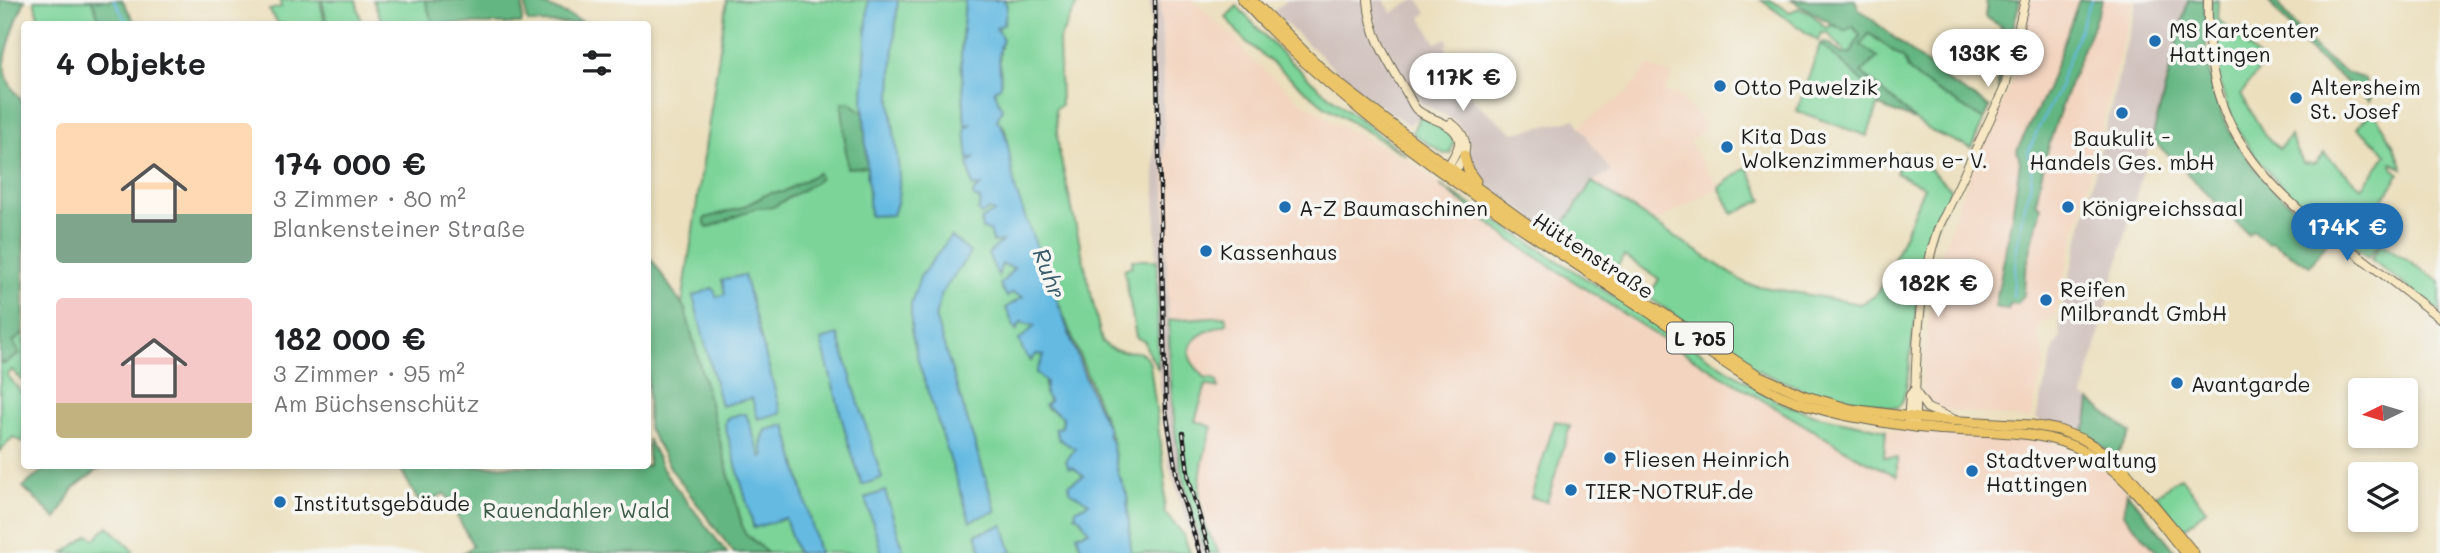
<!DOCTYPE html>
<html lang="de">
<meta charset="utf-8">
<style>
body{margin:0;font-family:Mali,sans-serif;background:#f2f2f2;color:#202124;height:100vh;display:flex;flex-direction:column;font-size:26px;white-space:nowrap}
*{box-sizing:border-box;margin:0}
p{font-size:23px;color:#757577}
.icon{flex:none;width:38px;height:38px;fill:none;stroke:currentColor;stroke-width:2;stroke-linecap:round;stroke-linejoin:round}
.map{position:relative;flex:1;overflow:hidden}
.panel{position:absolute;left:21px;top:21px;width:630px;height:448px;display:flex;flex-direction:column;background:#fff;border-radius:7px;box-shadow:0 4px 10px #0003}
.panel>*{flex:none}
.needle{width:46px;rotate:265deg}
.controls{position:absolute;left:2348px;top:378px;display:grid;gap:14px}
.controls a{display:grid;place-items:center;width:70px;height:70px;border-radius:7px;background:#fff;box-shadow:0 4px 10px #0003;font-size:35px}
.price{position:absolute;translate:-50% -60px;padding:0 16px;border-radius:24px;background:#fff;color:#222;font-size:23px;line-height:46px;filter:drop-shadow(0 2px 4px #0008)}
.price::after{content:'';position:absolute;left:50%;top:42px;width:21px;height:16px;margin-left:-10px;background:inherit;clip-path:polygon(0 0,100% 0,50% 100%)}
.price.current{background:#1f6fb2;color:#fff}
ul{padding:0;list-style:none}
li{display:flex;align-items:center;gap:21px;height:175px;padding:0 35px}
li span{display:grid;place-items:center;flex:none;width:196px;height:140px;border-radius:7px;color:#555}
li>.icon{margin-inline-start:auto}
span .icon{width:84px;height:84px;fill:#fffc;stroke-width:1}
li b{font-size:30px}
h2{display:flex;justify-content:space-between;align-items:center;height:84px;padding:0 35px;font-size:30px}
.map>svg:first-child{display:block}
</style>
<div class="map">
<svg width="2440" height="553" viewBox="0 0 2440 553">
<rect width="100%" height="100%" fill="#f6f6f2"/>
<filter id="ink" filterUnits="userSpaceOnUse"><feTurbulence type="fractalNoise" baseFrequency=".0143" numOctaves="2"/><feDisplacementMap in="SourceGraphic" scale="14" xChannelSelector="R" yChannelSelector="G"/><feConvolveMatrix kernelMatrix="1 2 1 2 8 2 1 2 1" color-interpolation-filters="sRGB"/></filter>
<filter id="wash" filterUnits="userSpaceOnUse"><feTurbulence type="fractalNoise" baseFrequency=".00686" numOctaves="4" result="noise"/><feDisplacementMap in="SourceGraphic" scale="28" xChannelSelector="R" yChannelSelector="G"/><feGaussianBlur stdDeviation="1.57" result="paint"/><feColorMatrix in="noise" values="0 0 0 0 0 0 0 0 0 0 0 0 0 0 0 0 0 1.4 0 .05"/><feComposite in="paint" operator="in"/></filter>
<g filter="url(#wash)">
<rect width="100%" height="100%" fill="#ebdfbd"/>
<!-- built -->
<g fill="#f3d4bf">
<polygon points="1161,0 1190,0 1205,11 1229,34 1234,36 1250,58 1299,100 1333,122 1411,162 1512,241 1739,388 1856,456 1896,475 1884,457 1886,430 2014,436 2057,442 2101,467 2127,492 2123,514 2158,553 1206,553 1170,380"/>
<polygon points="2031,0 2079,0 2046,92 2017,150 2020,162 2013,209 1998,283 1995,306 2008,310 2026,284 2025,273 2041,176 2054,127 2081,50 2103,0 2133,0 2055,314 2052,318 2041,322 2037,330 2045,361 2030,419 1940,409 1927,399 1921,383 1930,309 1942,253 1963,192 2013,80"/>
<polygon points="1648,66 1673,75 1664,92 1673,96 1676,93 1698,116 1706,129 1689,142 1719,187 1655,222 1592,182 1611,171 1579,126 1628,92"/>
</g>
<!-- industrial -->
<g fill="#cfc0bb">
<polygon points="1150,0 1161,0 1169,353 1206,384 1195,421 1212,427 1201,463 1198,495 1204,522 1220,553 1196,553 1168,463 1157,357 1158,309"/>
<polygon points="1287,0 1365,0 1369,32 1419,117 1409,125 1360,92 1273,12"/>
<polygon points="1371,0 1384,0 1392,13 1415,0 1419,0 1427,13 1421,17 1436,43 1446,38 1449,43 1445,46 1449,54 1448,55 1476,103 1514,133 1575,119 1611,172 1592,182 1557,235 1475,176 1469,163 1471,150 1465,131 1454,120 1420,102 1376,29"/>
<polygon points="2137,0 2188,0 2083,395 2089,401 2087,424 2081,433 2036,419 2053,351 2060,338 2059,320"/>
</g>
<!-- green -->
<g fill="#7bd499" stroke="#4c785a" stroke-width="2">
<polygon points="34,0 92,0 101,24 40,24"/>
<polygon points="280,0 320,0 325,24 279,24 269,10 281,7"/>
<polygon points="322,0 356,0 362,24 327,24"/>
<polygon points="373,0 425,0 433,24 383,24"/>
<path d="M 727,0 L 965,0 L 961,54 L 965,125 L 973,123 L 983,185 L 982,201 L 989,210 L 995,211 L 990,231 L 1004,241 L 991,259 L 998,275 L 1002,264 L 1014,268 L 1012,293 L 1025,296 L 1006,308 L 1016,330 L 1021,322 L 1035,326 L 1031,360 L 1037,354 L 1044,354 L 1045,395 L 1051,401 L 1047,408 L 1063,417 L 1062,427 L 1056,428 L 1059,439 L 1076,449 L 1073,467 L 1084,476 L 1090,503 L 1079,517 L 1090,532 L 1078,539 L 1083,553 L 1012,553 L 1003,526 L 976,534 L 982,553 L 904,553 L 885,492 L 866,498 L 882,553 L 819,553 L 786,425 L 766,430 C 761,439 760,445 764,455 L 761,458 L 746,415 L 753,527 L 786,518 L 797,553 L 767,553 L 743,532 L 682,304 Z"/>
<path d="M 1004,0 L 1079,0 L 1059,40 L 1061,105 L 1055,109 L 1059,151 L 1102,342 C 1106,344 1109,348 1113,349 C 1128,356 1143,344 1150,364 L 1165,478 L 1164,512 L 1183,534 L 1190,553 L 1131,553 L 1127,495 L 1118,473 L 1111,435 L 1026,221 L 1010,174 L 1006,133 L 1003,125 L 997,120 L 1002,109 L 994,95 L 994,90 L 1000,86 C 1003,68 995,58 1003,39 L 996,28 L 1007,6 Z"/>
<polygon points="1761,0 1770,0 1790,12 1799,8 1813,15 1826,28 1833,25 1845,31 1852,26 1860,35 1851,53 1846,54 1828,33 1821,33 1818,41"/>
<path d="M 2212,0 L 2218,0 L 2217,19 L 2237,35 L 2264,63 L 2241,94 L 2264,134 L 2279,149 L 2290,136 L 2303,163 L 2315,164 L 2324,153 L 2362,188 L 2386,155 L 2379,146 L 2357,128 L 2372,111 C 2386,128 2395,147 2403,168 L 2392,163 L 2393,168 L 2400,174 L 2362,229 L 2380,242 L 2368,257 C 2270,185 2207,131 2212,0 Z"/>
<polygon points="1237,6 1274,46 1318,87 1407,156 1323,105 1243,39 1226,17"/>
<polygon points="1868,33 1904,59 1908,69 1920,80 1984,120 1971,148 1933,132 1915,120 1861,72 1877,57 1861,45"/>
<polygon points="1820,44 1829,49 1881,97 1867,136 1797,111"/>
<polygon points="1420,116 1449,133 1454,142 1450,153 1444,154 1412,133"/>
<polygon points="1904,152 1931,170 1951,189 1927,249 1922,272 1906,389 1902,402 1898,407 1893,408 1867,402 1851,399 1839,402 1821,397 1752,368 1648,297 1659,279 1624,256 1613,273 1557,235 1592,182 1747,284 1860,304 1875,296 1889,272 1924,187 1896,173"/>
<polygon points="1747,167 1763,200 1733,214 1719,187"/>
<polygon points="1440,185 1775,400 1814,415 1886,430 1884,457 1897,458 1897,476 1856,456 1676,348 1512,241"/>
<polygon points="2381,243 2440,282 2440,312 2371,259"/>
<polygon points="1132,260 1157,260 1158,369 1146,347 1145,342 1136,337 1124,269 1132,266"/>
<path d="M 1225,316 L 1227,324 C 1211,329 1182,338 1191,360 C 1195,368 1201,372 1206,379 L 1211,378 L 1217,381 L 1218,388 L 1206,385 L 1195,421 L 1212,427 C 1198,474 1190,510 1220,553 L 1206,553 C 1175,477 1170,401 1169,320 Z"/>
<polygon points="24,333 24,382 12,370 7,375 24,396 24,443 13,437 0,451 0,361 4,364 19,353 13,342"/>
<polygon points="1555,421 1570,426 1547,502 1531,497"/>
<polygon points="2181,477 2206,510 2183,530 2156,495"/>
<polygon points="108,526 134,551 131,553 64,553 89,535 95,539"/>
</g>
<!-- forest -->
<g fill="#64b681" stroke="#40694e" stroke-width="2">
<path d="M 0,0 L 25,0 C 18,16 0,60 6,76 C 9,86 18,95 24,104 L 24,325 L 23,326 L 24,333 L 13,342 L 20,354 L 3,364 L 0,361 Z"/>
<polygon points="92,0 122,0 136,24 101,24"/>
<polygon points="425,0 523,0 522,22 521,24 433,24"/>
<polygon points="526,0 543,0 542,4 588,24 529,23 526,19"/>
<polygon points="1791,0 1855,0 1859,9 1950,83 1990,107 1984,120 1920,80 1908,69 1904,59 1869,33 1861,45 1878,57 1861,72 1915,120 1879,106 1880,97 1821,44 1823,42 1829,43 1842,54 1851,53 1860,35 1853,26 1845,31"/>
<polygon points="1987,0 2020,0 1998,90 1997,52 2002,27 1985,17"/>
<path d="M 2079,0 L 2103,0 C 2077,67 2047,132 2036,203 L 2041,207 L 2025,273 L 2024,295 L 2017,304 L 2010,303 L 2008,310 L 1995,307 L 2013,209 L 2020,162 L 2017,150 L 2046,92 Z"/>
<path d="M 2188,0 L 2205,0 C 2205,27 2206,54 2211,81 C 2226,151 2278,195 2330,238 L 2310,266 L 2271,242 L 2269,244 L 2253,231 L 2249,235 L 2152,139 Z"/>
<path d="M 2267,0 L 2276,0 C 2294,26 2316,54 2343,70 C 2349,74 2357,76 2364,79 L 2372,95 L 2369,101 L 2312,53 Z"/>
<polygon points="850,102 864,113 867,167 847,168 842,103"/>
<polygon points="818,173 820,178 814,183 773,207 756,208 708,228 705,224 705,218 741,208 769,193 783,192"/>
<polygon points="648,254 685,309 744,532 767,553 734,553 671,469 648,428"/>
<polygon points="2090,401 2131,433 2116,456 2081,433 2087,424"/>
<polygon points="648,439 665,473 727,553 463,553 473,546 445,493 421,506 399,466 648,466"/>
<polygon points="48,466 103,466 75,487 56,519 23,487"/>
<polygon points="2127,492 2177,553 2158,553 2123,514"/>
</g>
<!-- water -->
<g fill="#65bae2" stroke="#406b7f" stroke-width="2">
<path d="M 868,0 L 898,0 C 895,32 892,65 891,97 C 890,128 909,189 892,215 L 870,216 L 863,99 Z"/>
<path d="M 965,0 L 1004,0 L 1007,6 L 1004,24 L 996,28 L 1003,39 C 995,58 1002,68 1000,87 L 994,90 L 1002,109 L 997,120 C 1010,131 1010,171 1016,191 C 1027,225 1042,258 1054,291 C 1070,336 1087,388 1109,430 L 1107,435 L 1111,439 L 1118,473 L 1127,495 L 1131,553 L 1083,553 L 1077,535 L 1089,531 L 1079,517 L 1075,515 L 1076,509 L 1089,503 L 1070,491 L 1069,484 L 1084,476 L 1073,467 L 1069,468 L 1066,461 L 1075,449 L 1059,439 L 1055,428 L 1062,427 L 1063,417 L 1045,405 L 1050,401 L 1045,395 L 1046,382 L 1036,373 L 1044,355 L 1037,354 L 1031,360 L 1024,353 L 1019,340 L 1035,326 L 1021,322 L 1016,331 L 1006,308 L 1023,297 L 1012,293 L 1007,297 L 1000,285 L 1014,268 L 1002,264 L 998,276 L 988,254 L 1002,241 L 993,242 L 990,231 L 982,229 L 981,220 L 994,212 L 989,210 L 981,215 L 978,210 L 981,201 L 973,196 L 973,192 L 981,186 L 973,187 L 968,163 L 976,157 L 968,159 L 965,129 L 971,124 L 965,125 L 961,54 Z"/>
<polygon points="951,236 970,253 942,293 935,317 996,511 970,521 919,364 911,330 911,304 920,277"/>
<polygon points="744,275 781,413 758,419 752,398 721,406 693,296 713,288 717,297 725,294 722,280"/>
<polygon points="838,335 882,478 862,485 847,438 821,340"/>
<path d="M 739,414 L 746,414 L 761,457 L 764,455 C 760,445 762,439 766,430 L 786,425 L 819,553 L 797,553 L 785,518 L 754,528 L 725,426 L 726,419 Z"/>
<polygon points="885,491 904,553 882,553 865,498"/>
<polygon points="1003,525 1012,553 982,553 976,534"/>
</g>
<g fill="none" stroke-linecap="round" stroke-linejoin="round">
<!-- stream -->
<g stroke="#65bae2" stroke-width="2">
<polyline points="114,0 128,24"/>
<polyline points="2013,297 2016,253 2022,217 2030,188 2032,170 2028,152 2041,123 2061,85 2061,80 2091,0"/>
</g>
</g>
</g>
<g filter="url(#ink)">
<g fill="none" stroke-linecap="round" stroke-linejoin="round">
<!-- secondary casing -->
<g stroke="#646054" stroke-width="10">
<g id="secondary">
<path d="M 1368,0 C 1370,34 1388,62 1405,90 C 1409,96 1412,104 1416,109 C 1428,121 1456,121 1459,141 C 1460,152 1448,160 1448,171"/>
<path d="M 2208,0 C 2205,91 2230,148 2298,209 L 2440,318"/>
<path d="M 1451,123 C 1471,137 1469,157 1452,173"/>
<polyline points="1917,394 1927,408 1953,419"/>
<polyline points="1908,422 1910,395 1915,389"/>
<path d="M 1915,424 C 1915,363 1917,303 1933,245 C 1937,233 1938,225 1945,215 L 2005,87 L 2025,0"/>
</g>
</g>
<!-- primary casing -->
<g stroke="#646054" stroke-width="11">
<g id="primary">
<path d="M 1242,0 C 1352,119 1486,205 1621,294 C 1651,314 1680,333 1710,353 C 1732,368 1754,383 1778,394 C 1822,414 1868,420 1915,427 C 1979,436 2045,422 2101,461 C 2135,484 2159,522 2185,553"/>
<polyline points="1252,0 1328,75 1416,143 1536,230 1758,375 1803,395 1851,409 1927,419 2032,425 2059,430 2084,440 2110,456 2124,469 2194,553"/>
<polyline points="1464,155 1468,170 1476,181"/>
</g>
</g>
<!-- secondary -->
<use href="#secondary" stroke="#f7e8c3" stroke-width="8"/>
<!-- primary -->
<use href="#primary" stroke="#ecc569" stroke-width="9"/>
<!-- rail casing -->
<g stroke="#1c1c1c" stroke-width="4.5">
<g id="rail">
<polyline points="1155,0 1166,411 1178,484 1200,553"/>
<polyline points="1183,433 1189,480 1210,553"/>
</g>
</g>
<!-- rail -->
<use href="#rail" stroke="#f6f6f2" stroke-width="2" stroke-dasharray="5" stroke-linecap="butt"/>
</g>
</g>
<!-- markers -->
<g fill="#1f6fb2" stroke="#f6f6f2" stroke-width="2.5">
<circle cx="2155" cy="41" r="7"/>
<circle cx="1720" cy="86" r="7"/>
<circle cx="2296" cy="98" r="7"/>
<circle cx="2122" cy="113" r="7"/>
<circle cx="1727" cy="147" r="7"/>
<circle cx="1285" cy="207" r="7"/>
<circle cx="2068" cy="207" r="7"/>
<circle cx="1206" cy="251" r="7"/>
<circle cx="2046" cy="300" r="7"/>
<circle cx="2177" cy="383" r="7"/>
<circle cx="1610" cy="458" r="7"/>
<circle cx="1972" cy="471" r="7"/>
<circle cx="1571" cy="490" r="7"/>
<circle cx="280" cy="502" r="7"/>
</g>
<g text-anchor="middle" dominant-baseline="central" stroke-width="7" stroke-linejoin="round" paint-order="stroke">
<!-- shield labels -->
<rect fill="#f6f6f2" stroke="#5d5d5c" stroke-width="2" x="1667" y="322.5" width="66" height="31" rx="5"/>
<g font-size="19" font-weight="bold" fill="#1c1c1c">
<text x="1700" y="338">L 705</text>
</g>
<!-- poi labels -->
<g font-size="21" fill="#1c1c1c" stroke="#f6f6f2" text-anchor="start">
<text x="2169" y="29">MS Kartcenter<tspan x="2169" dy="24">Hattingen</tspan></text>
<text x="1734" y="86">Otto Pawelzik</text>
<text x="2310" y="86">Altersheim<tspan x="2310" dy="24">St. Josef</tspan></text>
<text x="1741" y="135">Kita Das<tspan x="1741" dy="24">Wolkenzimmerhaus e- V.</tspan></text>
<text x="2122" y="137" text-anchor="middle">Baukulit -<tspan x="2122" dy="24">Handels Ges. mbH</tspan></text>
<text x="1299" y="207">A-Z Baumaschinen</text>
<text x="2082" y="207">Königreichssaal</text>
<text x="1220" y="251">Kassenhaus</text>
<text x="2060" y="288">Reifen<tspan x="2060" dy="24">Milbrandt GmbH</tspan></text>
<text x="2191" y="383">Avantgarde</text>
<text x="1624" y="458">Fliesen Heinrich</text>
<text x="1986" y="459">Stadtverwaltung<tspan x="1986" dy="24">Hattingen</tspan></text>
<text x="1585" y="490">TIER-NOTRUF.de</text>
<text x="294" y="502">Institutsgebäude</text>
</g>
<!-- street labels -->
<g font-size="21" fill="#1c1c1c" stroke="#f6f6f2">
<text transform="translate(1594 255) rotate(33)">Hüttenstraße</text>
</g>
<!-- park labels -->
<g font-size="21" fill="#3d5c48" stroke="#f6f6f2">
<text x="576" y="509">Rauendahler Wald</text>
</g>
<!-- water labels -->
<g font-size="23" font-style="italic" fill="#395b6b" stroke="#f6f6f2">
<text transform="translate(1050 273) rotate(69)">Ruhr</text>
</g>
</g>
</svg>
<div class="controls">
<a><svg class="needle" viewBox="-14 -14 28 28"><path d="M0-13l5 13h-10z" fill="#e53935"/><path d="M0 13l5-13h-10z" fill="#757577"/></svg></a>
<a><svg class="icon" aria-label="layers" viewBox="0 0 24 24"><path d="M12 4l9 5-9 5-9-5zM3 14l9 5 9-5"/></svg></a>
</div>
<b class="price" style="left:1988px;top:89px">133K €</b>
<b class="price" style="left:1463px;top:113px">117K €</b>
<b class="price current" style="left:2347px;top:263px">174K €</b>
<b class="price" style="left:1938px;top:319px">182K €</b>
<section class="panel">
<h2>4 Objekte<svg class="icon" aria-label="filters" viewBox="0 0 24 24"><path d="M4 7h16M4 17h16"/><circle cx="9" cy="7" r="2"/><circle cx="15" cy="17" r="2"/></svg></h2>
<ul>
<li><span style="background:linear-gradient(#ffd9b3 65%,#7fa58c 0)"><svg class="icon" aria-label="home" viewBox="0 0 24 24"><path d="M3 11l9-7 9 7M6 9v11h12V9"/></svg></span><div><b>174 000 €</b><p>3 Zimmer · 80 m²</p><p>Blankensteiner Straße</p></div></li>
<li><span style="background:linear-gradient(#f6c9c9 75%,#c2b280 0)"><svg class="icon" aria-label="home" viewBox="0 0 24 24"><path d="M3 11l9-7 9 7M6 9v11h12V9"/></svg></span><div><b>182 000 €</b><p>3 Zimmer · 95 m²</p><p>Am Büchsenschütz</p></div></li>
</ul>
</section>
</div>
